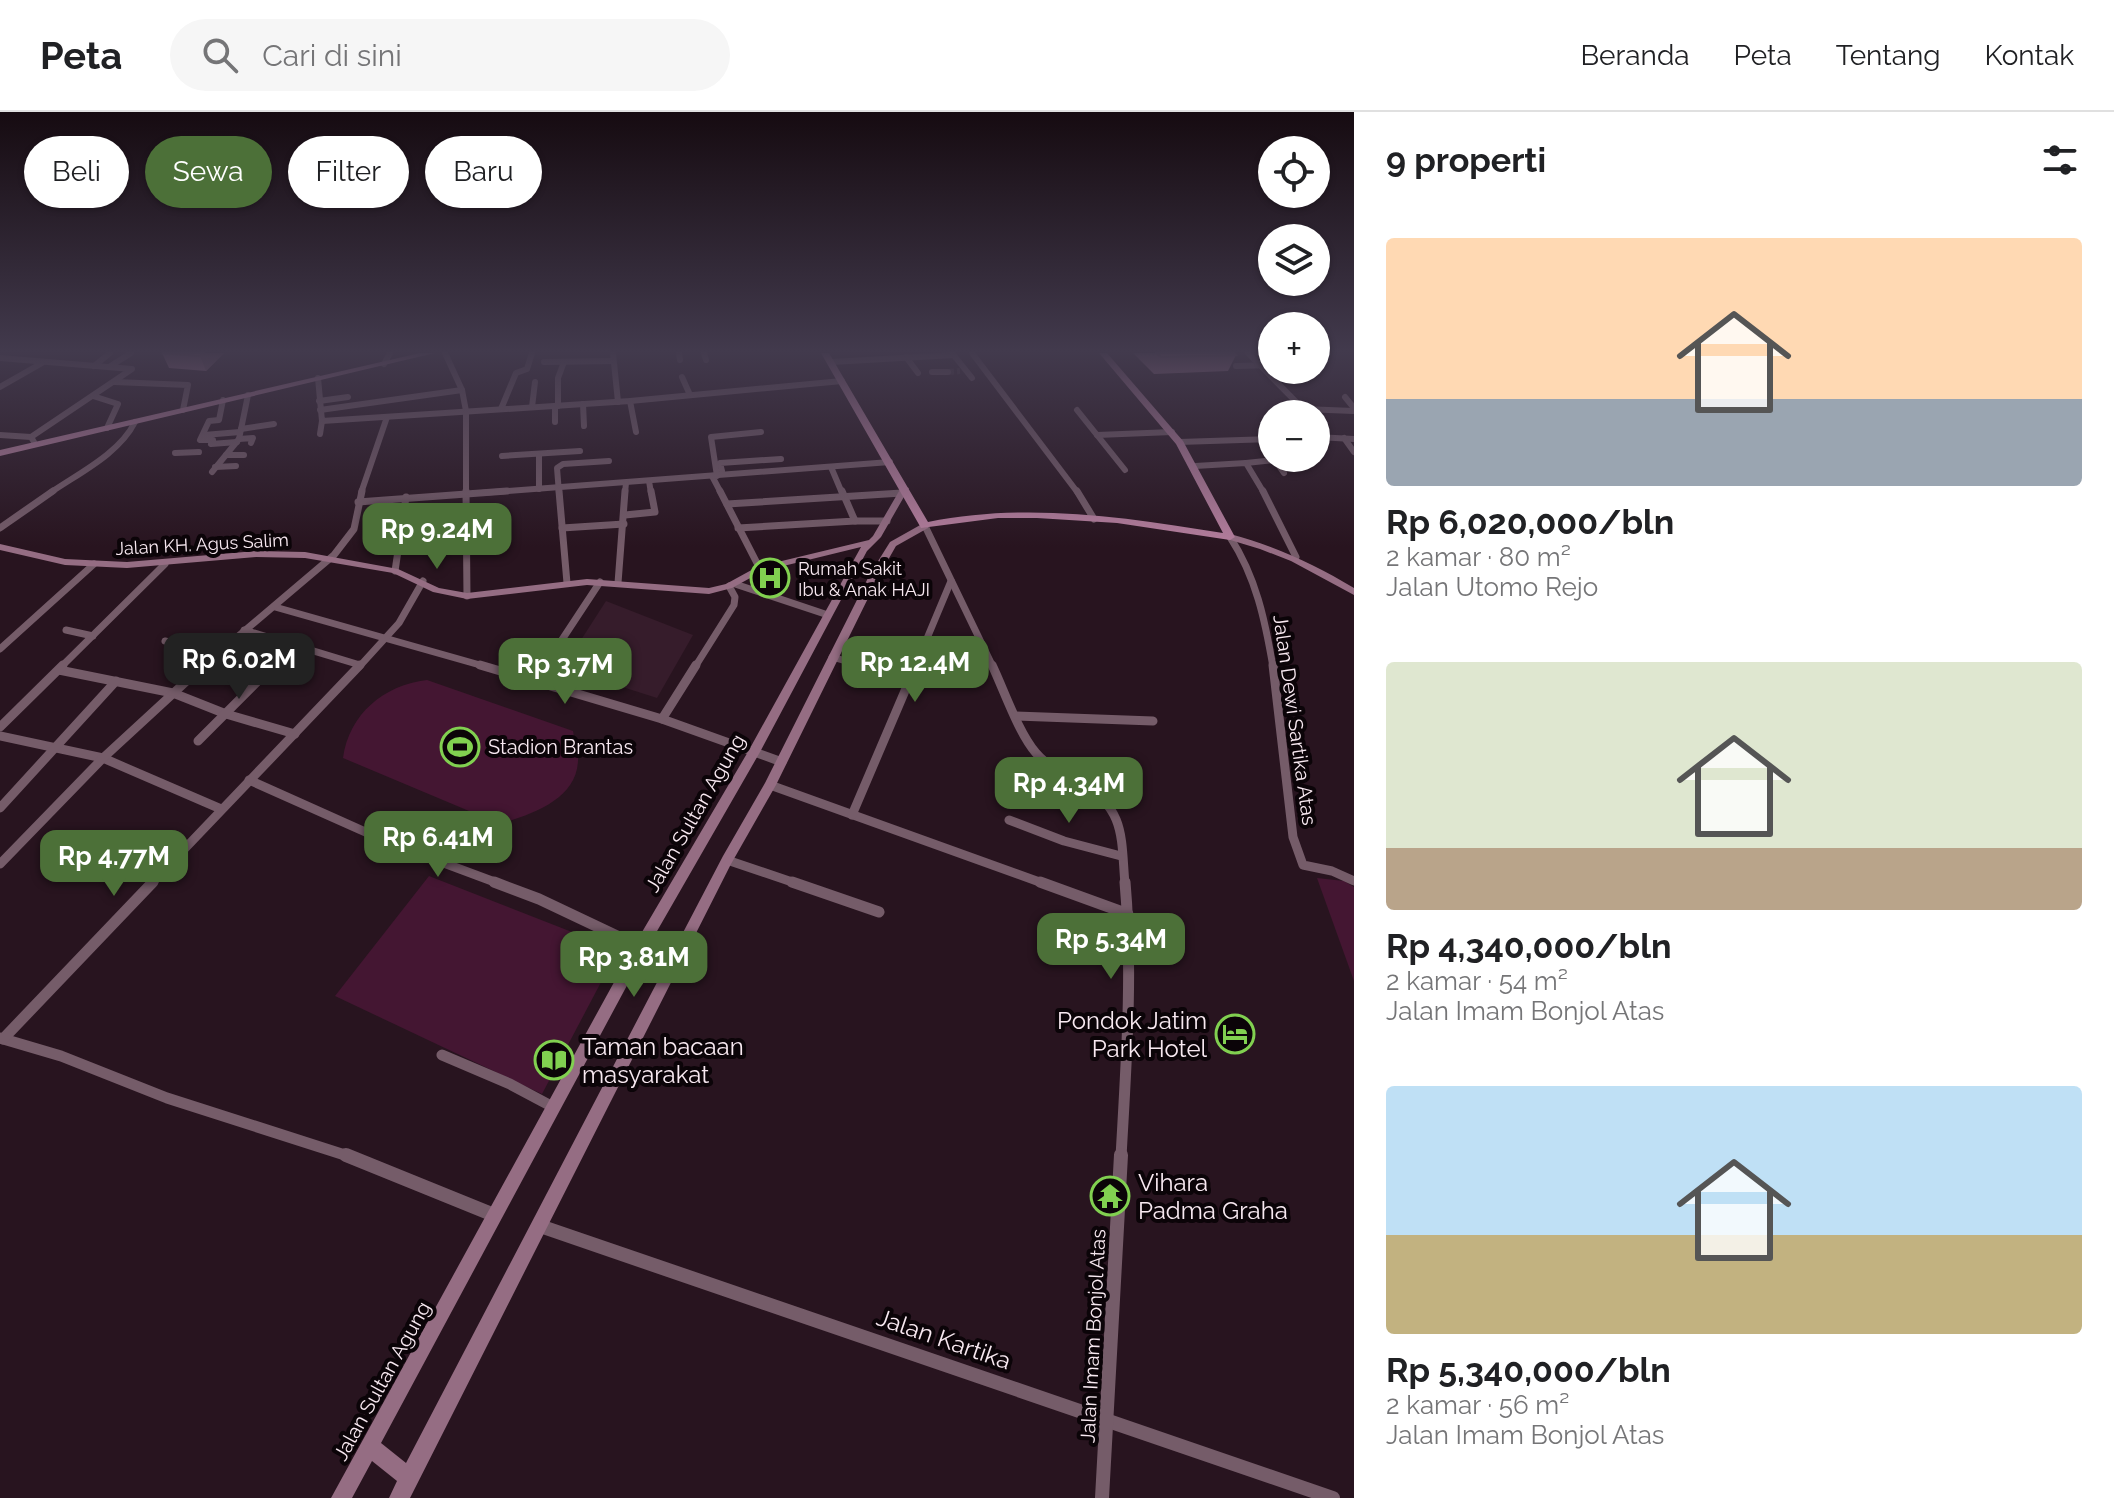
<!DOCTYPE html>
<html lang="id">
<meta charset="utf-8">
<style>
body{margin:0;font-family:Raleway,sans-serif;background:#f6f6f6;color:#202124;height:100vh;display:flex;flex-direction:column;font-size:30px;white-space:nowrap}
*{box-sizing:border-box;margin:0}
p{font-size:26px;color:#757577}
.icon{flex:none;width:44px;height:44px;fill:none;stroke:currentColor;stroke-width:2;stroke-linecap:round;stroke-linejoin:round}
.map{position:relative;flex:1;overflow:hidden}
.details{display:flex;flex-direction:column;background:#fff;width:760px}
.details>*{flex:none}
.banner{position:absolute;left:24px;top:24px;width:760px;height:72px;display:flex;gap:16px}
.fabs{position:absolute;left:1258px;top:24px;display:grid;gap:16px}
.fabs a{display:grid;place-items:center;width:72px;height:72px;border-radius:50%;background:#fff;box-shadow:0 2px 6px #0004;font-size:40px}
.price{position:absolute;translate:-50% -68px;padding:0 18px;border-radius:16px;background:#4c7038;color:#fff;font-size:26px;line-height:52px;filter:drop-shadow(0 2px 4px #0008)}
.price::after{content:'';position:absolute;left:50%;top:48px;width:24px;height:18px;margin-left:-12px;background:inherit;clip-path:polygon(0 0,100% 0,50% 100%)}
.price.active{background:#222;color:#fff}
ul{padding:0;list-style:none}
li{display:grid;align-content:center;gap:16px;height:424px;padding:0 32px}
li span{display:grid;place-items:center;height:248px;border-radius:8px;color:#555}
li>.icon{margin-inline-start:auto}
span .icon{width:144px;height:144px;fill:#fffc;stroke-width:1}
li b{font-size:34px}
h2{display:flex;justify-content:space-between;align-items:center;height:96px;padding:0 32px;font-size:34px}
.tag{padding:0 28px;border-radius:36px;background:#fff;box-shadow:0 2px 6px #0004;font-size:28px;line-height:72px}
.tag.active{background:#4c7038;color:#fff}
header{display:flex;align-items:center;gap:48px;box-sizing:border-box;height:112px;padding:0 40px;background:#fff;border-bottom:2px solid #e0e0e0}
header strong{font-size:38px}
nav{display:flex;gap:44px;margin-inline-start:auto;font-size:28px}
.search{width:560px;height:72px;background:#f6f6f6;display:flex;align-items:center;gap:20px;box-sizing:border-box;padding:0 28px;border-radius:44px;color:#757577;font-size:30px}
main{display:flex;flex:1;min-height:0}
.map>svg:first-child{display:block}
</style>
<header>
<strong>Peta</strong>
<div class="search"><svg class="icon" aria-label="search" viewBox="0 0 24 24"><circle cx="10" cy="10" r="6"/><path d="M15 15l6 6"/></svg>Cari di sini</div>
<nav><a>Beranda</a><a>Peta</a><a>Tentang</a><a>Kontak</a></nav>
</header>
<main>
<div class="map">
<svg width="1354" height="1386" viewBox="0 0 1354 1386">
<rect width="100%" height="100%" fill="#28141f"/>
<!-- built -->
<polygon fill="#361c2b" points="606,489 693,523 657,586 563,556"/>
<!-- green -->
<g fill="#441632">
<path d="M 427,568 L 573,619 C 574,627 578,636 578,644 C 580,687 532,702 500,712 L 343,646 C 349,602 384,573 427,568 Z"/>
<polygon points="429,764 618,838 542,982 335,884"/>
<polygon points="1317,766 1344,769 1354,775 1354,869"/>
</g>
<g fill="none" stroke-linecap="round" stroke-linejoin="round">
<!-- street-tunnel -->
<polyline stroke="#47343e" stroke-width="6" stroke-dasharray="6 3" stroke-linecap="butt" points="948,260 960,259"/>
<!-- street-far4 -->
<g stroke="#755c69" stroke-width="6">
<polyline points="445,241 462,278 466,299 466,381"/>
<polyline points="613,241 618,290"/>
<polyline points="679,241 680,248"/>
<polyline points="704,241 706,248"/>
<polyline points="952,241 972,266"/>
<polyline points="972,241 1078,381"/>
<polyline points="1248,241 1308,302"/>
<polyline points="906,245 918,261"/>
<polyline points="0,246 132,257 31,325"/>
<polyline points="544,250 613,249"/>
<polyline points="831,250 954,243"/>
<polyline points="384,252 390,241"/>
<polyline points="94,254 110,241"/>
<polyline points="1236,254 1272,253"/>
<polyline points="109,255 131,241"/>
<polyline points="932,260 948,260"/>
<polyline points="1271,262 1298,262"/>
<polyline points="682,265 690,283"/>
<polyline points="318,266 322,309 630,289 842,269"/>
<polyline points="115,270 188,273 183,298"/>
<polyline points="0,275 42,251"/>
<polyline points="93,284 118,292 107,316"/>
<polyline points="1345,285 1354,296"/>
<polyline points="223,288 219,308 209,309 200,328 213,328 211,332 237,330"/>
<polyline points="319,289 348,285"/>
<polyline points="630,289 636,320"/>
<polyline points="583,292 584,314"/>
<polyline points="555,294 555,310"/>
<polyline points="558,294 558,266 564,250"/>
<polyline points="532,295 535,270"/>
<polyline points="501,297 516,261 527,257 532,241"/>
<polyline points="1303,297 1354,299"/>
<polyline points="320,298 462,278"/>
<polyline points="1077,298 1125,358"/>
<polyline points="241,317 274,312"/>
<polyline points="320,322 322,309"/>
<polyline points="0,323 31,325 34,330"/>
<polyline points="204,323 240,320"/>
<polyline points="1097,323 1172,320"/>
<polyline points="1316,325 1354,327"/>
<polyline points="1344,326 1354,340"/>
<polyline points="239,327 253,326 251,331"/>
<polyline points="1179,330 1272,327"/>
<polyline points="175,341 199,340"/>
<polyline points="539,342 539,377"/>
<polyline points="226,343 244,343"/>
<polyline points="502,344 580,339"/>
<polyline points="1246,351 1275,348 1284,361"/>
<polyline points="1195,354 1246,351 1264,381"/>
<polyline points="215,355 236,354"/>
<polyline points="831,355 842,381"/>
<polyline points="722,359 720,351 781,347"/>
<polyline points="212,360 239,327 248,283"/>
<polyline points="712,364 721,381"/>
<polyline points="717,364 711,325 761,320"/>
<polyline points="649,369 651,381"/>
<path d="M 50,381 C 79,361 119,342 135,310"/>
<polyline points="361,381 387,305"/>
<polyline points="481,381 890,350"/>
<polyline points="559,381 557,356 563,352 609,349"/>
<polyline points="625,381 626,371"/>
</g>
<!-- street-far3 -->
<g stroke="#755c69" stroke-width="7">
<polyline points="466,379 467,484"/>
<polyline points="559,379 567,471"/>
<polyline points="720,379 760,457"/>
<polyline points="1077,379 1094,407"/>
<polyline points="1263,379 1296,445"/>
<polyline points="358,390 507,379"/>
<polyline points="727,392 902,381"/>
<polyline points="625,403 655,400 651,379"/>
<polyline points="855,409 887,409"/>
<polyline points="925,414 993,555"/>
<polyline points="0,416 53,379"/>
<polyline points="562,416 624,412"/>
<polyline points="738,416 855,409 842,379"/>
<path d="M 1230,425 C 1256,465 1265,508 1273,555"/>
<polyline points="395,459 406,385"/>
<polyline points="618,471 625,379"/>
<polyline points="735,472 828,503"/>
<polyline points="275,495 487,555"/>
<polyline points="66,518 93,524"/>
<polyline points="244,518 360,553"/>
<polyline points="165,529 217,541"/>
<polyline points="0,537 94,452"/>
<polyline points="832,545 867,555"/>
<polyline points="61,555 165,452"/>
<polyline points="202,555 334,443 354,417 362,379"/>
<polyline points="272,555 293,534"/>
<polyline points="359,555 399,511 423,469"/>
<polyline points="544,555 600,470"/>
<polyline points="695,555 734,493 735,485 729,474"/>
<polyline points="915,555 951,469"/>
</g>
<!-- street-far2 -->
<g stroke="#755c69" stroke-width="9">
<polyline points="480,553 662,607 782,650"/>
<polyline points="860,553 909,566"/>
<path d="M 992,553 C 1004,578 1018,620 1036,641 C 1048,655 1066,663 1082,672 C 1126,697 1121,727 1125,772"/>
<polyline points="1273,553 1293,725 1303,753 1332,759 1354,769"/>
<polyline points="59,558 173,581 226,602 295,622"/>
<polyline points="535,568 545,553"/>
<polyline points="1016,604 1153,609"/>
<polyline points="662,607 696,553"/>
<polyline points="0,615 63,553"/>
<polyline points="0,624 103,646 221,697"/>
<polyline points="198,629 274,553"/>
<polyline points="249,668 390,731 500,772"/>
<polyline points="770,673 1045,772"/>
<polyline points="0,696 116,569"/>
<polyline points="852,703 916,553"/>
<polyline points="1009,708 1064,729 1121,744"/>
<polyline points="727,748 798,772"/>
<polyline points="0,752 103,646 204,553"/>
<polyline points="151,772 360,553"/>
</g>
<!-- street-far1 -->
<g stroke="#755c69" stroke-width="11">
<polyline points="494,770 539,787 674,851"/>
<polyline points="792,770 879,800"/>
<polyline points="1040,770 1128,802"/>
<polyline points="0,926 61,944 167,986 351,1045"/>
<polyline points="3,927 153,770"/>
<polyline points="442,943 510,972 553,995"/>
<path d="M 1121,1045 C 1126,954 1133,861 1125,770"/>
</g>
<!-- street -->
<g stroke="#755c69" stroke-width="14">
<polyline points="346,1043 494,1103"/>
<polyline points="540,1114 1333,1386"/>
<polyline points="1102,1386 1121,1043"/>
</g>
<!-- secondary -->
<g fill="#956d83" fill-rule="evenodd">
<polygon points="902,374 909,376 881,425 867,439 760,640 645,840 381,1331 406,1351 723,744 765,671 870,462 890,430 922,412 928,412 928,416 896,434 880,462 776,673 731,752 410,1386 389,1386 397,1369 372,1349 352,1386 331,1386 635,832 749,638 861,435 763,459 732,476 709,482 587,473 467,487 433,480 393,461 305,446 256,445 127,456 65,453 0,438 0,432 65,447 127,450 256,439 305,440 398,457 439,476 467,481 587,467 709,476 726,472 757,455 869,428 873,424"/>
<path d="M 1230,422 C 1275,434 1314,452 1354,476 L 1354,483 L 1291,449 L 1260,437 L 1227,427 L 1226,425 Z"/>
</g>
<!-- primary -->
<g fill="#b57e9d" fill-rule="evenodd">
<polygon points="420,241 435,241 0,344 0,338"/>
<path d="M 821,241 L 829,241 L 928,410 C 1026,390 1125,405 1223,421 L 1176,332 L 1099,241 L 1107,241 L 1183,329 L 1235,425 L 1230,428 L 1117,411 L 1037,406 L 998,406 L 921,416 Z"/>
</g>
</g>
<!-- wall -->
<g fill="#b8829f">
<polygon points="162,241 224,241 206,259 169,256"/>
<polygon points="1133,241 1234,241 1236,243 1228,259 1154,262"/>
</g>
<!-- shaded-wall -->
<polygon fill="#966a82" points="203,241 224,241 206,259 200,244"/>
<!-- building -->
<g fill="#d697b9" stroke="#966a82" stroke-width="2">
<polygon points="162,241 203,241 200,244"/>
<polygon points="1157,241 1234,241 1236,243 1161,245"/>
</g>
<!-- sky -->
<linearGradient id="sky" x2="0" y2="1"><stop stop-color="#160b11"/><stop offset="0.55" stop-color="#423a4d"/><stop offset="1" stop-color="#423a4d" stop-opacity="0"/></linearGradient>
<rect width="1354" height="435" fill="url(#sky)"/>
<!-- icons -->
<defs>
<g id="hospital-ring" transform="scale(2)"><circle r="9.5" fill="#0b0408" stroke="#81d050" stroke-width="1.5"/><path d="M-5-5h3v3.5h4V-5h3V5h-3V1.5h-4V5h-3Z" fill="#81d050"/></g>
<g id="stadium-ring" transform="scale(2)"><circle r="9.5" fill="#0b0408" stroke="#81d050" stroke-width="1.5"/><path d="M0-5a6.5 5 0 1 0 0 10a6.5 5 0 1 0 0-10ZM-3.5-1.8h7v3.6h-7Z" fill="#81d050"/></g>
<g id="hotel-ring" transform="scale(2)"><circle r="9.5" fill="#0b0408" stroke="#81d050" stroke-width="1.5"/><path d="M-6-4.5h1.5V1H6V5H4.5V3h-9V5H-6ZM-4 0a1.8 1.8 0 1 1 3.6 0ZM.5 0V-2.5h3Q6-2.5 6 0Z" fill="#81d050"/></g>
<g id="library-ring" transform="scale(2)"><circle r="9.5" fill="#0b0408" stroke="#81d050" stroke-width="1.5"/><path d="M-6-4Q-3-5.5-.7-3.5V5Q-3 3-6 4ZM6-4Q3-5.5 .7-3.5V5Q3 3 6 4Z" fill="#81d050"/></g>
<g id="temple-ring" transform="scale(2)"><circle r="9.5" fill="#0b0408" stroke="#81d050" stroke-width="1.5"/><path d="M0-6L5-2H3V0L6.5 2.5H4V6H1.5V3h-3V6H-4V2.5H-6.5L-3 0V-2H-5Z" fill="#81d050"/></g>
</defs>
<g fill-rule="evenodd">
<use href="#hospital-ring" x="770" y="466"/>
<use href="#stadium-ring" x="460" y="635"/>
<use href="#hotel-ring" x="1235" y="922"/>
<use href="#library-ring" x="554" y="948"/>
<use href="#temple-ring" x="1110" y="1084"/>
</g>
<g text-anchor="middle" dominant-baseline="central" stroke-width="8" stroke-linejoin="round" paint-order="stroke">
<!-- far-street labels -->
<g font-size="18" fill="#f8e9f1" stroke="#0b0408">
<text transform="translate(202 432) rotate(-3)">Jalan KH. Agus Salim</text>
</g>
<!-- far-poi labels -->
<g font-size="18" fill="#f8e9f1" stroke="#0b0408" text-anchor="start">
<text x="798" y="456">Rumah Sakit<tspan x="798" dy="21">Ibu &amp; Anak HAJI</tspan></text>
</g>
<!-- street labels -->
<g font-size="20" fill="#f8e9f1" stroke="#0b0408">
<text transform="translate(1295 608) rotate(82)">Jalan Dewi Sartika Atas</text>
<text transform="translate(695 701) rotate(-60)">Jalan Sultan Agung</text>
<text transform="translate(1093 1224) rotate(-87)">Jalan Imam Bonjol Atas</text>
<text transform="translate(382 1269) rotate(-61)">Jalan Sultan Agung</text>
</g>
<!-- poi labels -->
<g font-size="20" fill="#f8e9f1" stroke="#0b0408" text-anchor="start">
<text x="488" y="635">Stadion Brantas</text>
</g>
<!-- near-poi labels -->
<g font-size="24" fill="#f8e9f1" stroke="#0b0408" text-anchor="start">
<text x="1207" y="908" text-anchor="end">Pondok Jatim<tspan x="1207" dy="28">Park Hotel</tspan></text>
<text x="582" y="934">Taman bacaan<tspan x="582" dy="28">masyarakat</tspan></text>
<text x="1138" y="1070">Vihara<tspan x="1138" dy="28">Padma Graha</tspan></text>
</g>
<!-- near-street labels -->
<g font-size="24" fill="#f8e9f1" stroke="#0b0408">
<text transform="translate(944 1227) rotate(19)">Jalan Kartika</text>
</g>
</g>
</svg>
<div class="fabs">
<a><svg class="icon" aria-label="locate" viewBox="0 0 24 24"><circle cx="12" cy="12" r="6"/><path d="M12 2v4M12 18v4M2 12h4M18 12h4"/></svg></a>
<a><svg class="icon" aria-label="layers" viewBox="0 0 24 24"><path d="M12 4l9 5-9 5-9-5zM3 14l9 5 9-5"/></svg></a>
<a>+</a>
<a>−</a>
</div>
<b class="price" style="left:437px;top:459px">Rp 9.24M</b>
<b class="price active" style="left:239px;top:589px">Rp 6.02M</b>
<b class="price" style="left:915px;top:592px">Rp 12.4M</b>
<b class="price" style="left:565px;top:594px">Rp 3.7M</b>
<b class="price" style="left:1069px;top:713px">Rp 4.34M</b>
<b class="price" style="left:438px;top:767px">Rp 6.41M</b>
<b class="price" style="left:114px;top:786px">Rp 4.77M</b>
<b class="price" style="left:1111px;top:869px">Rp 5.34M</b>
<b class="price" style="left:634px;top:887px">Rp 3.81M</b>
<div class="banner">
<a class="tag">Beli</a>
<a class="tag active">Sewa</a>
<a class="tag">Filter</a>
<a class="tag">Baru</a>
</div>
</div>
<section class="details">
<h2>9 properti<svg class="icon" aria-label="filters" viewBox="0 0 24 24"><path d="M4 7h16M4 17h16"/><circle cx="9" cy="7" r="2"/><circle cx="15" cy="17" r="2"/></svg></h2>
<ul>
<li><span style="background:linear-gradient(#ffd9b3 65%,#9aa5b1 0)"><svg class="icon" aria-label="home" viewBox="0 0 24 24"><path d="M3 11l9-7 9 7M6 9v11h12V9"/></svg></span><div><b>Rp 6,020,000/bln</b><p>2 kamar · 80 m²</p><p>Jalan Utomo Rejo</p></div></li>
<li><span style="background:linear-gradient(#dfe7d0 75%,#b9a48a 0)"><svg class="icon" aria-label="home" viewBox="0 0 24 24"><path d="M3 11l9-7 9 7M6 9v11h12V9"/></svg></span><div><b>Rp 4,340,000/bln</b><p>2 kamar · 54 m²</p><p>Jalan Imam Bonjol Atas</p></div></li>
<li><span style="background:linear-gradient(#bfe0f5 60%,#c2b280 0)"><svg class="icon" aria-label="home" viewBox="0 0 24 24"><path d="M3 11l9-7 9 7M6 9v11h12V9"/></svg></span><div><b>Rp 5,340,000/bln</b><p>2 kamar · 56 m²</p><p>Jalan Imam Bonjol Atas</p></div></li>
</ul>
</section>
</main>
